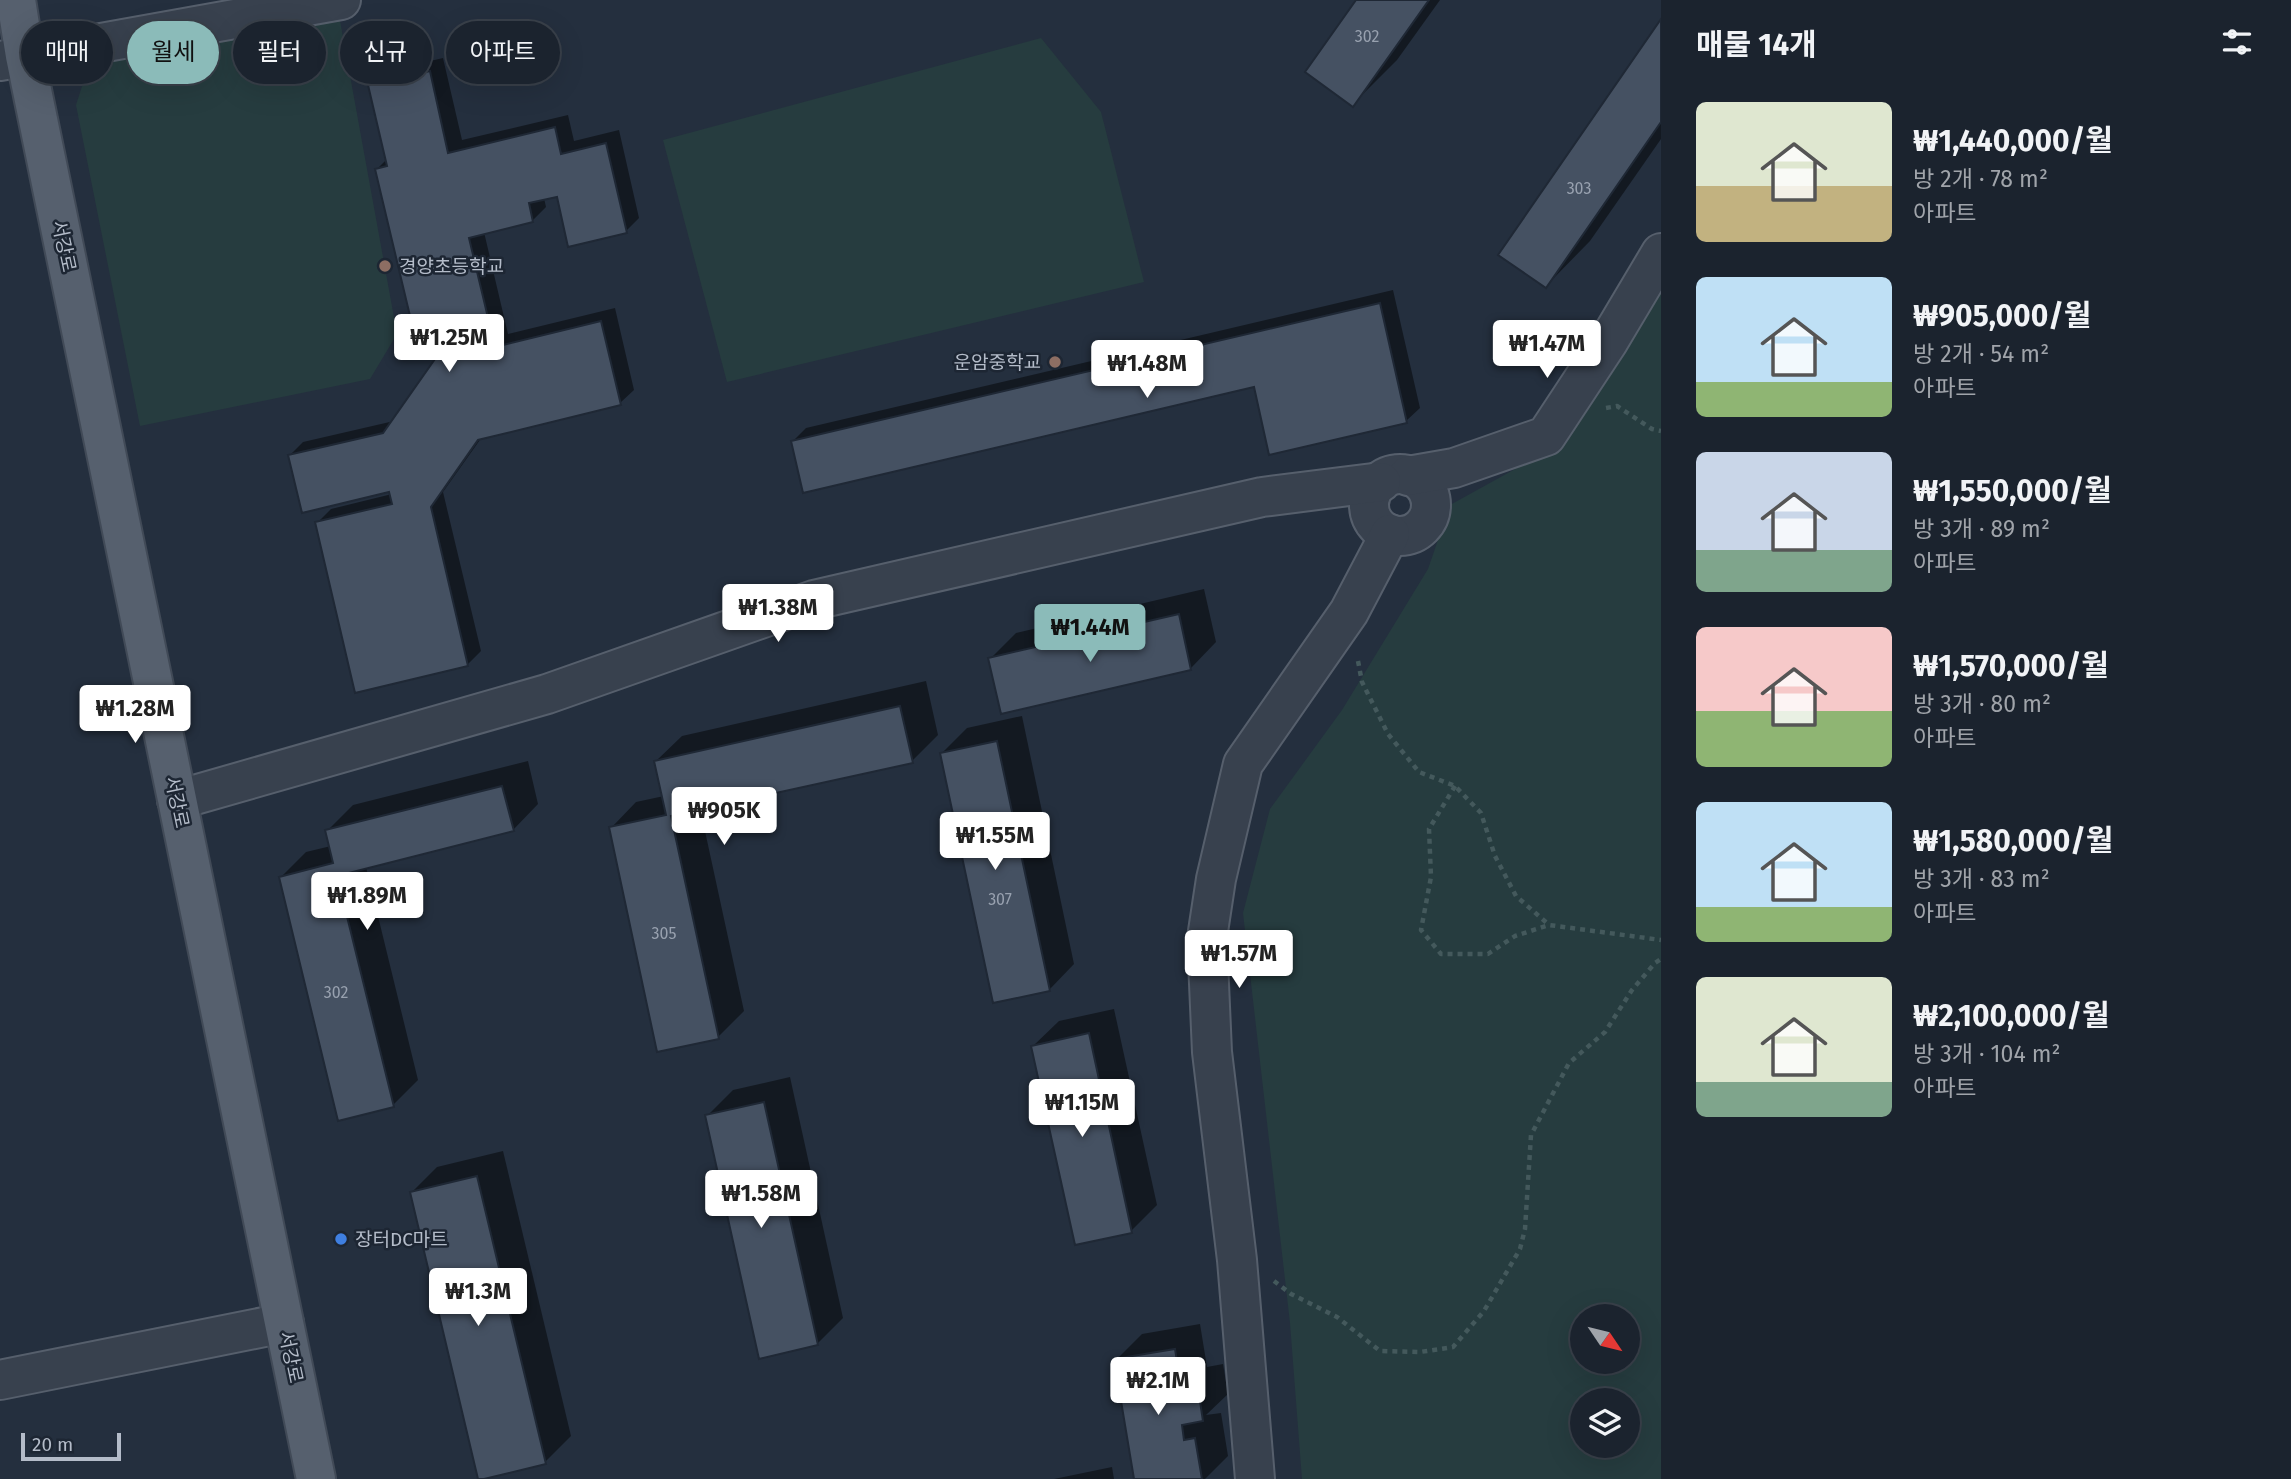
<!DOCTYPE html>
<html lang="ko">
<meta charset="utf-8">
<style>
body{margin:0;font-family:"Fira Sans","Noto Sans KR",sans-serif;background:#242b36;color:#f1f3f6;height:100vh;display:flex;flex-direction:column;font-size:26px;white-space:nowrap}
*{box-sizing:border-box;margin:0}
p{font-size:23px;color:#a0a4aa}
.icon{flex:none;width:38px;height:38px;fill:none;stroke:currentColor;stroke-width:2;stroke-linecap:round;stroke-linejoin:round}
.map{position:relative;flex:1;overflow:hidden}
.panel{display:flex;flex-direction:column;background:#1b232e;width:630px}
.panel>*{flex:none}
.hud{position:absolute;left:21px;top:21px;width:665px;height:63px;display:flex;gap:14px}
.needle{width:46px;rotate:125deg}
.fabs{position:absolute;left:1570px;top:1304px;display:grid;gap:14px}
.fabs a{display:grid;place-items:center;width:70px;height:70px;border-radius:50%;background:#1b232e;box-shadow:0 7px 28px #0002,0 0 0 2px #39404a;font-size:35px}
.scale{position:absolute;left:21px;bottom:18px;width:100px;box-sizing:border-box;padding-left:7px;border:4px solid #b4bcc9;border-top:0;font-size:19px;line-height:24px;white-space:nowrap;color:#b4bcc9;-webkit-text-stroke:5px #1d2633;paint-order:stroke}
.price{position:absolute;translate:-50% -60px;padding:0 16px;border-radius:7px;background:#fff;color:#222;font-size:23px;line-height:46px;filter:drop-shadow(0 2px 4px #0008)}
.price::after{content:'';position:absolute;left:50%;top:42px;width:21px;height:16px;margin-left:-10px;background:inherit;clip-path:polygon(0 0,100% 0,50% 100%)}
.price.selected{background:#8bbbb9;color:#111}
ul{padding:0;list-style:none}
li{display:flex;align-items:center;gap:21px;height:175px;padding:0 35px}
li span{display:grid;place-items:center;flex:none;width:196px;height:140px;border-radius:10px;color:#555}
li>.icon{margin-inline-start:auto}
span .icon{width:84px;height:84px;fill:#fffc;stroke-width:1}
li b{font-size:30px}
h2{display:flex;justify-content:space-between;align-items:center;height:84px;padding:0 35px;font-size:30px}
.chip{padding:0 24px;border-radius:32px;background:#1b232e;box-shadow:0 7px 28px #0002,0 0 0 2px #39404a;font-size:24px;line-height:63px}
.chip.selected{background:#8bbbb9;color:#111}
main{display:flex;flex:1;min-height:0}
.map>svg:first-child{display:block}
</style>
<main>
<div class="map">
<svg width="1661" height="1479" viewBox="0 0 1661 1479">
<rect width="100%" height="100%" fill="#242f3e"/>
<!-- green -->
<g fill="#263c3f" fill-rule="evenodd">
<polygon points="339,15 397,334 370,379 140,426 76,105 90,61"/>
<polygon points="1041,38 1101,112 1144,282 727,382 663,140"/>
<path d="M 1661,291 L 1661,1479 L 1302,1479 L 1290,1323 L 1243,913 L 1270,809 L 1342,710 L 1428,569 L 1450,505 L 1564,442 ZM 1582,1316 L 1628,1316 L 1628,1362 L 1582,1362 ZM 1582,1400 L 1628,1400 L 1628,1446 L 1582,1446 Z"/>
</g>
<!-- shadow -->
<g fill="#0007">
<polygon points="1358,0 1440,0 1397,60 1353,104"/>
<polygon points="1661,22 1661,139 1590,241 1546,286"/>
<polygon points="443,58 462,140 568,115 574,141 619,130 639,218 626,231 558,195 544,198 546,207 533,220 484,232 508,334 615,308 634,390 620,403 482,437 443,492 481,651 467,665 317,523 331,509 392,494 391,490 290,455 303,442 394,421 438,356 432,331 377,169 387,159 370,86 384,72"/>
<polygon points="1393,290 1420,408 1406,421 1255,385 793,441 806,428"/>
<polygon points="1204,589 1216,642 1191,668 990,659 1016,633"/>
<polygon points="926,681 938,735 912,761 700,808 744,1011 718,1037 611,828 636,802 664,796 656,761 682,736"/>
<polygon points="1022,716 1074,964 1049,990 942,753 967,728"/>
<polygon points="528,761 538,804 513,830 366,867 418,1080 393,1105 281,877 306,852 331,846 327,831 353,805"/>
<polygon points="1114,1009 1157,1205 1131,1231 1033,1046 1059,1021"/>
<polygon points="790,1077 843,1318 817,1344 707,1116 733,1090"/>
<polygon points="503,1151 571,1436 545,1462 412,1192 437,1167"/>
<polygon points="1200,1324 1207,1367 1223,1364 1228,1394 1206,1415 1221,1413 1228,1456 1205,1479 1136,1479 1116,1360 1142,1334"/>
<polygon points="1112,1467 1114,1479 1054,1479"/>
</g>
<!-- building -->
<g fill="#455162" stroke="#1f2835" stroke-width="2">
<polygon points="1356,0 1429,0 1353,107 1305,72"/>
<polygon points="1661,19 1661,122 1546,288 1498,255"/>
<polygon points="430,71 448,153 555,127 561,154 606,143 627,233 568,247 557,197 529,203 533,222 469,238 495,347 601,321 621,405 478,440 431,507 468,666 355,693 315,522 392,504 389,492 302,513 288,455 383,433 437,356 431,333 415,337 375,169 387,166 368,85"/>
<polygon points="1380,303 1407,423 1269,455 1254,387 803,493 791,441"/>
<polygon points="1179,614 1191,670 1001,714 988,658"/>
<polygon points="900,706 913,763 671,816 719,1039 657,1052 609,827 666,815 654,761"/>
<polygon points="997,741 1050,991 993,1003 940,753"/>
<polygon points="502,786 514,831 337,876 394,1107 338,1121 279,877 333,863 325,830"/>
<polygon points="1089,1033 1132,1233 1075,1245 1031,1046"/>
<polygon points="764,1102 818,1345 759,1359 705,1115"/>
<polygon points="477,1176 546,1464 484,1479 478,1479 410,1192"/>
<polygon points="1175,1349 1182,1391 1198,1388 1203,1421 1182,1425 1184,1440 1195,1438 1202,1479 1134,1479 1114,1359"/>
</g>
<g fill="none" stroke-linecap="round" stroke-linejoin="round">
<!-- minor casing -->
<g stroke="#565f6c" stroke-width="42">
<g id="minor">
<polyline points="0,61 341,0"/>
<circle cx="1400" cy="505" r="31"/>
<polyline points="1408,476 1454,468 1546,436 1608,342 1661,253"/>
<polyline points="177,800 547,694 814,600 1262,497 1381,482"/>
<polyline points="0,1380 284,1323"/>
<polyline points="1255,1479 1237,1260 1212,1052 1207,938 1216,879 1243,764 1349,612 1390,534"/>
</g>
</g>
<!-- major casing -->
<g stroke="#414a57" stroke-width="42">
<polyline id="major" points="16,0 25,56 316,1479"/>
</g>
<!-- path -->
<g stroke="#44595c" stroke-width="4.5" stroke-dasharray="5 5" stroke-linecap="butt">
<polyline points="1606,408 1617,406 1652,429 1661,431"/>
<polyline points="1358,661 1362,682 1388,734 1419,772 1455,786 1481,813 1495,856 1516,896 1548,924"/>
<polyline points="1455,786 1429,829 1431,877 1421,930 1441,954 1488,954 1515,936 1549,925 1661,940"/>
<polyline points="1274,1281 1291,1294 1337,1317 1380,1351 1420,1352 1453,1347 1484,1311 1520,1249 1525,1229 1531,1135 1569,1063 1605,1032 1632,990 1655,963 1661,959"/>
</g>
<!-- minor -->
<use href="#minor" stroke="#38414e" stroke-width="38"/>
<!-- major -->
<use href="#major" stroke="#56606e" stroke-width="38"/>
</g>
<!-- markers -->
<g fill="#8d6e63" stroke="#1d2633" stroke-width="2.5">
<circle cx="385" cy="266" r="7"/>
<circle cx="1055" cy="362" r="7"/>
</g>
<circle fill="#3f7fe0" stroke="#1d2633" stroke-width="2.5" cx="341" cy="1239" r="7"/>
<g text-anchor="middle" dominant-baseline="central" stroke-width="5" stroke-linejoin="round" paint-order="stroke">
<!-- number labels -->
<g font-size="16" fill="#98a1af">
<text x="1367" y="36">302</text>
<text x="1579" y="188">303</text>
<text x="1000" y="899">307</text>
<text x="664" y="933">305</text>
<text x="336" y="992">302</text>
</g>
<!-- street labels -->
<g font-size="19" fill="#b4bcc9" stroke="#1d2633">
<text transform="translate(64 246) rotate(78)">서강로</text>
<text transform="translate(177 802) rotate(78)">서강로</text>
<text transform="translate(291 1357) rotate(78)">서강로</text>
</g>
<!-- poi labels -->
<g font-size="19" fill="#b4bcc9" stroke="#1d2633" text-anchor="start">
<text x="399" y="266">경양초등학교</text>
<text x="1041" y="362" text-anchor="end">운암중학교</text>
<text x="355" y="1239">장터DC마트</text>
</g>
</g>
</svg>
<div class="fabs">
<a><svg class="needle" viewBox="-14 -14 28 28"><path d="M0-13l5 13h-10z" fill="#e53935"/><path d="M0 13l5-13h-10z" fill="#a0a4aa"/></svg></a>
<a><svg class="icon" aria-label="layers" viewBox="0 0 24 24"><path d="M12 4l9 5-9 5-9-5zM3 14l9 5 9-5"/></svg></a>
</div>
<div class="scale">20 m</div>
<b class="price" style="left:449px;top:374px">₩1.25M</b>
<b class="price" style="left:1547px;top:380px">₩1.47M</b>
<b class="price" style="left:1147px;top:400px">₩1.48M</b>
<b class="price" style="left:778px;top:644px">₩1.38M</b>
<b class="price selected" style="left:1090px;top:664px">₩1.44M</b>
<b class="price" style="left:135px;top:745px">₩1.28M</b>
<b class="price" style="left:724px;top:847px">₩905K</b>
<b class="price" style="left:995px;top:872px">₩1.55M</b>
<b class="price" style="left:367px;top:932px">₩1.89M</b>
<b class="price" style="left:1239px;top:990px">₩1.57M</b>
<b class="price" style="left:1082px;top:1139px">₩1.15M</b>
<b class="price" style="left:761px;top:1230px">₩1.58M</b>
<b class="price" style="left:478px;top:1328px">₩1.3M</b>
<b class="price" style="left:1158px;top:1417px">₩2.1M</b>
<div class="hud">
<a class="chip">매매</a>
<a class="chip selected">월세</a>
<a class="chip">필터</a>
<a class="chip">신규</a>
<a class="chip">아파트</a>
</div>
</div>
<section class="panel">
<h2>매물 14개<svg class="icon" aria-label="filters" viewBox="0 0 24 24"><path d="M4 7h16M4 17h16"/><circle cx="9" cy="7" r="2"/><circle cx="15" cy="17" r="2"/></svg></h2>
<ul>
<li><span style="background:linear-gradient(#dfe7d0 60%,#c2b280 0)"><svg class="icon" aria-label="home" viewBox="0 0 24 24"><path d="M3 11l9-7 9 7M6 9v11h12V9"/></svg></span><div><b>₩1,440,000/월</b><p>방 2개 · 78 m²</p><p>아파트</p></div></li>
<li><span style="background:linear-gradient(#bfe0f5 75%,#8fb573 0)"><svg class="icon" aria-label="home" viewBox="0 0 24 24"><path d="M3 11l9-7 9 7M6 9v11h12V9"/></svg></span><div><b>₩905,000/월</b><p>방 2개 · 54 m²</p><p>아파트</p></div></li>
<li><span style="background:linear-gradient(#c9d6e8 70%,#7fa58c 0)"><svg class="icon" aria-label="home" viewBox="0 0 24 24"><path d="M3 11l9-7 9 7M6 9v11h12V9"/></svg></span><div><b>₩1,550,000/월</b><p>방 3개 · 89 m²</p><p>아파트</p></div></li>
<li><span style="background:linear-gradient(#f6c9c9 60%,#8fb573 0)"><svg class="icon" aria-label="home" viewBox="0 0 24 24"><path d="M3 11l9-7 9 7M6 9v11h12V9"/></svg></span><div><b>₩1,570,000/월</b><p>방 3개 · 80 m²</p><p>아파트</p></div></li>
<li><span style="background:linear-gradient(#bfe0f5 75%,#8fb573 0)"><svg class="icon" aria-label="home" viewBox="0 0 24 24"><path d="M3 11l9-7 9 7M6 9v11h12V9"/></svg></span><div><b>₩1,580,000/월</b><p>방 3개 · 83 m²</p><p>아파트</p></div></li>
<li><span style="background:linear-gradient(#dfe7d0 75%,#7fa58c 0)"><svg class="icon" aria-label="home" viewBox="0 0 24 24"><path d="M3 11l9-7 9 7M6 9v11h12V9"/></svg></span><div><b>₩2,100,000/월</b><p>방 3개 · 104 m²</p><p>아파트</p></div></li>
</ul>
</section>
</main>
